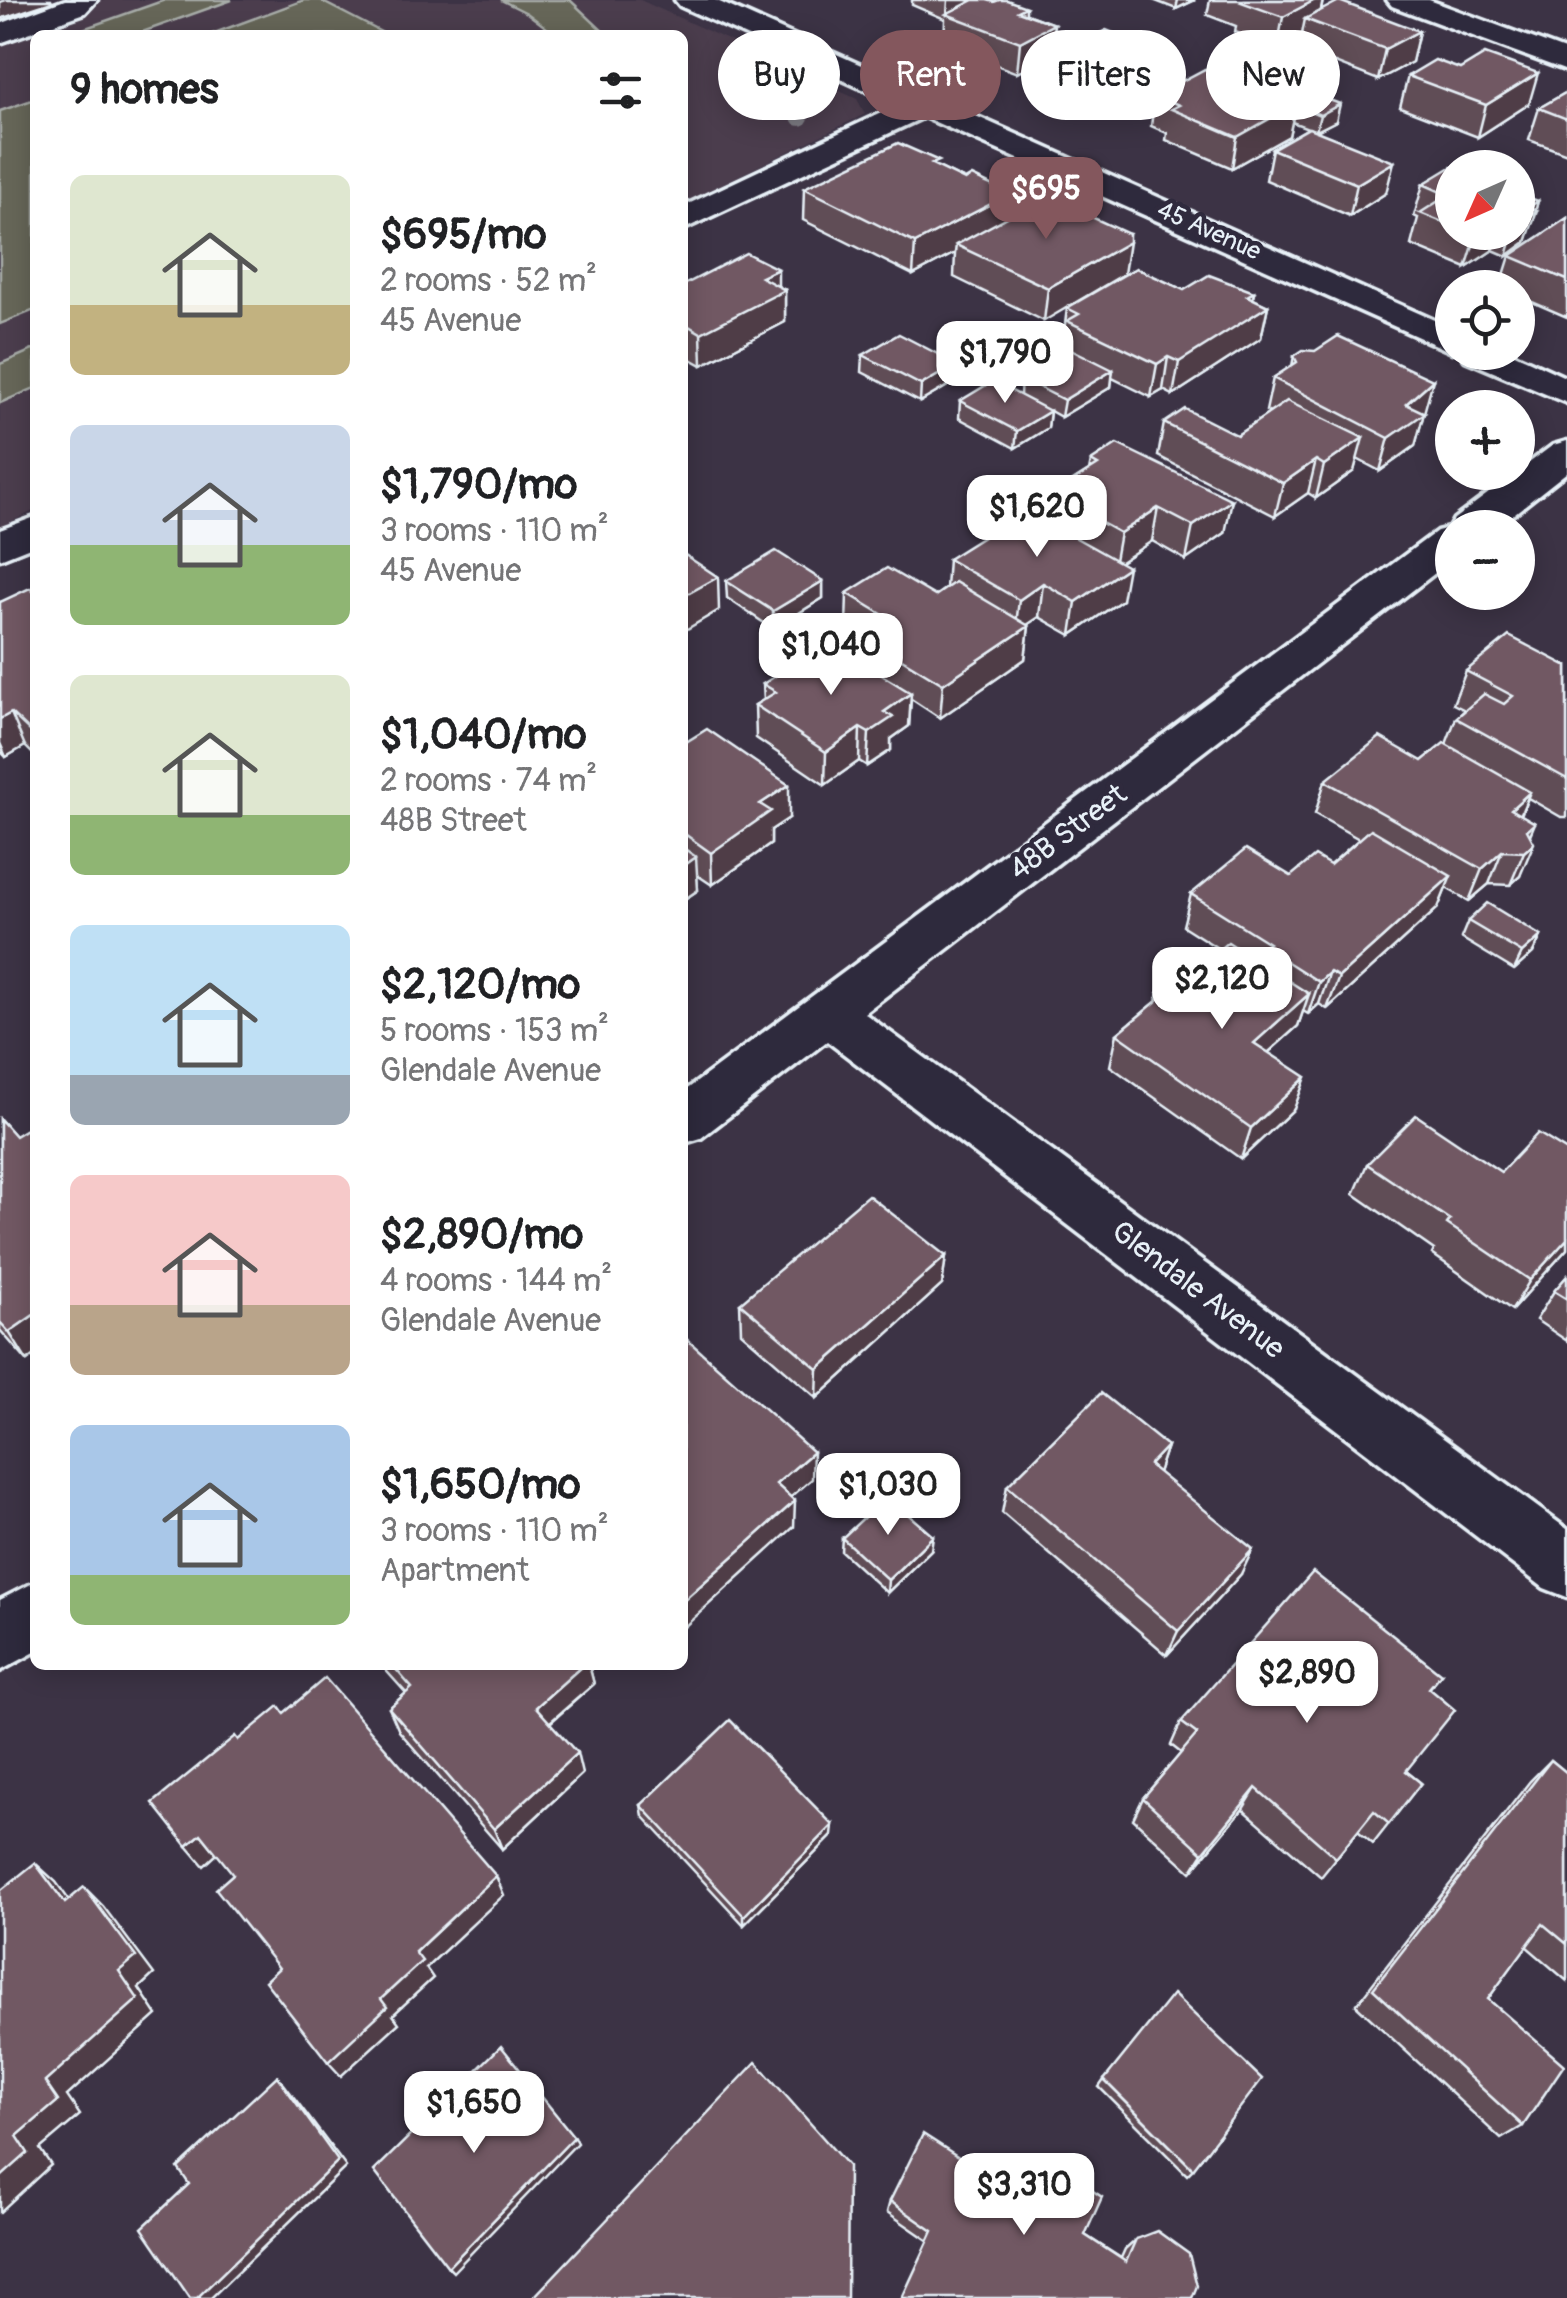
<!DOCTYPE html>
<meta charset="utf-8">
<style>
body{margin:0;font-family:Pangolin,sans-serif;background:#f6f6f6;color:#202124;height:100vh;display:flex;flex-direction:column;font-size:38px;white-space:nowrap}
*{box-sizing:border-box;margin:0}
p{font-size:32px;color:#757577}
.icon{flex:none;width:55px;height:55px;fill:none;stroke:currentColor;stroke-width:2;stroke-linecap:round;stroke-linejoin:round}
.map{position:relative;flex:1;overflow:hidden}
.sheet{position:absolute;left:30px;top:30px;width:658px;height:1640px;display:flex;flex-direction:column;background:#fff;border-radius:15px;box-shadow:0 5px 25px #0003}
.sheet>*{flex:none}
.guide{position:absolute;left:718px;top:30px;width:698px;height:90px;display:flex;gap:20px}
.needle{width:65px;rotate:225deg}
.fabs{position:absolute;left:1435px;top:150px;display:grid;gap:20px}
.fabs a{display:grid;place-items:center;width:100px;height:100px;border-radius:50%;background:#fff;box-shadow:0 5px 25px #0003;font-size:50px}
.price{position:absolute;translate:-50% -85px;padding:0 22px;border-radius:20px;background:#fff;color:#222;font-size:32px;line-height:65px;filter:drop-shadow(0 2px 5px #0008)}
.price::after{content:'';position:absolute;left:50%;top:60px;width:30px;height:22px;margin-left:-15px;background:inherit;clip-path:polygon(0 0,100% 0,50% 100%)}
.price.active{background:#84575d;color:#fff}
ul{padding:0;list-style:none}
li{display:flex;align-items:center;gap:30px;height:250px;padding:0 40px}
li span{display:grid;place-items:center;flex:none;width:280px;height:200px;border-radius:15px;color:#555}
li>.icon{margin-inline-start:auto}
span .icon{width:120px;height:120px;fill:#fffc;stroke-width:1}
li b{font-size:42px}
h2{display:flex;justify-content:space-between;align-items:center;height:120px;padding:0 40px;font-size:42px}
.chip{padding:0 35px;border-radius:45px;background:#fff;box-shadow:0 5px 25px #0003;font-size:35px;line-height:90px}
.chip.active{background:#84575d;color:#fff}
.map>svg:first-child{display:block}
</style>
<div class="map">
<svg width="1567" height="2298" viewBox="0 0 1567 2298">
<rect width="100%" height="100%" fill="#3c3345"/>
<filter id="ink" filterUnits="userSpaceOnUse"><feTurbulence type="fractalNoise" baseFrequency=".01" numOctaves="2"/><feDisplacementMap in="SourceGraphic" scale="20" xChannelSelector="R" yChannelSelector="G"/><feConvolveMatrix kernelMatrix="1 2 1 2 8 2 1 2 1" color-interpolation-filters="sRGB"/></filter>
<g filter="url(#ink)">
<!-- built -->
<polygon fill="#4c3e4e" points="0,0 640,0 857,99 865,114 683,203 682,35 35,35 35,510 0,527"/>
<!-- green -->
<g fill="#666658" stroke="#a7aca8" stroke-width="2.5">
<polygon points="165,0 232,0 134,35 66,35"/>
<polygon points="304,0 319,0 387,35 209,35"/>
<polygon points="501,0 570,0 607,35 556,35 527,13"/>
<polygon points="35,99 35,310 0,324 0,111"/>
<polygon points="35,349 35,388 0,403 0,364"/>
</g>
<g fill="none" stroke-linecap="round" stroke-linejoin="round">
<!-- minor casing -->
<g stroke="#e8f1f8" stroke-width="7">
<g id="minor">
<polygon points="65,0 97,0 85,13 0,43 0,24"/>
<polygon points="675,0 715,0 1452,328 1452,352 924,117 682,230 682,207 898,105 680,6"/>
<polygon points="1387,0 1429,0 1567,51 1567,71 1392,6"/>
<polygon points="1460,352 1510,352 1567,378 1567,403 1465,360"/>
<polygon points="1567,441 1567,472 1496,528 1452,528 1452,560 864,1013 1567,1529 1567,1597 1544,1588 827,1041 701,1138 682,1144 682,1093 1437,531 1449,528 1454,519 1553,445"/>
<polygon points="35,517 35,545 0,559 0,530"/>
<polygon points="35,1582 35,1652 0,1671 0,1600"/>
</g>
</g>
<!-- minor -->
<use href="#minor" fill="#2f2a3d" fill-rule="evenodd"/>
</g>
<!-- trees -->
<g fill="#7e7d84">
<circle cx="774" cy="88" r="9"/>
<circle cx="800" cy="117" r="9"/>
</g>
<!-- wall -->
<g fill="#614d56" stroke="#e8f1f8" stroke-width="2.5">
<polygon points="912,0 989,0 994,2 1026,7 1026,14 1054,24 1050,55 1017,73 944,45 945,19 912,5"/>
<polygon points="1153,0 1195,0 1176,9"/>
<polygon points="1210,0 1323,0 1321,11 1419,31 1412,62 1378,80 1299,49 1302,34 1277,48 1235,32 1236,26 1207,15"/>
<polygon points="1146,46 1144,62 1164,70 1161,92 1231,80 1283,90 1281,99 1336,121 1317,131 1386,193 1350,216 1266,180 1272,149 1308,128 1292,122 1289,136 1232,168 1166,140 1167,133 1151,126 1154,104 1121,121 1045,89 1048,58"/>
<polygon points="1408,76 1529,104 1478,137 1400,107"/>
<polygon points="1567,92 1567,154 1529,140 1539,108"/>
<polygon points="938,167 965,180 1007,217 1129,234 1044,321 954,277 955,253 913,275 803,220 804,188"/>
<polygon points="1452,168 1452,232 1518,232 1538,201 1526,242 1507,256 1493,250 1466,268 1411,245 1418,218 1414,216 1423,184"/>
<polygon points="1567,218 1567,317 1518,296 1518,288 1500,288 1510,256"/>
<polygon points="682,286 778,286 785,290 785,322 702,365 682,354"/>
<polygon points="1184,290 1254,292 1253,299 1268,306 1261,338 1173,395 1163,390 1151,397 1112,378 1111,387 1061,417 1050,411 1048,428 1015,448 959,418 960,401 1020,395 1021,378 1063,353 1064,341 1063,340 1067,308"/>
<polygon points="863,355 957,364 956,381 920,402 862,372"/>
<polygon points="1294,356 1424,413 1415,446 1380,471 1357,459 1354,471 1316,498 1308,493 1275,516 1158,456 1164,423 1237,435 1270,413 1266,411 1273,378 1292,366"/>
<polygon points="1091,461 1225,533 1186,560 1152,541 1120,562 1122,600 1071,635 1039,617 1027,624 1029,626 1025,659 940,718 911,699 909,726 891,739 891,750 867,766 859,761 825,785 756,738 755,705 764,700 763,684 836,653 868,666 869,641 846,627 847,593 935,596 946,588 948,559 1048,522 1051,495 1089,471"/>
<polygon points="726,581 823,581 823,598 773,629 727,598"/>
<polygon points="35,593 35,756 25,746 6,757 0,751 0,602"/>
<polygon points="1567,666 1567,817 1561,817 1528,798 1521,815 1535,823 1530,835 1520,876 1510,885 1489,884 1469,901 1446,888 1438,908 1327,1009 1319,1004 1308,1014 1303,1011 1298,1026 1268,1053 1294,1109 1241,1159 1110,1066 1117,1034 1156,1002 1160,983 1189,974 1219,949 1183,926 1191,894 1291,876 1330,865 1359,839 1315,814 1325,781 1422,761 1446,744 1456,718 1465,710 1453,704 1466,671"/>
<polygon points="682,740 789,818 771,830 771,844 712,885 697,875 698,890 682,901"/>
<polygon points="1468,921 1541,936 1533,953 1514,970 1461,938"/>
<polygon points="0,1119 15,1136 35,1124 35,1355 27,1361 0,1330"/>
<polygon points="1567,1151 1567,1249 1512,1310 1432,1254 1434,1250 1354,1194 1367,1164 1501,1172"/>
<polygon points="946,1256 942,1285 817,1398 741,1332 740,1303"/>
<polygon points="1567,1276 1567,1341 1536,1320 1554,1291"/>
<polygon points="1167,1446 1158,1472 1241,1574 1167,1655 1002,1513 1007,1486"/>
<polygon points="842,1538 931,1550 887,1593 841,1551"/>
<polygon points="381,1665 589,1665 594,1684 550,1723 582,1774 502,1849 399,1731 389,1708 406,1693"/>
<polygon points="1441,1674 1429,1689 1406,1771 1421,1783 1373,1844 1358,1831 1321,1877 1243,1809 1191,1872 1133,1819 1143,1798 1181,1753 1171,1745 1181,1722"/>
<polygon points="1551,1760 1567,1773 1567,1981 1526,1946 1488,1999 1523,2126 1501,2139 1356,2005 1530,1781"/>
<polygon points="641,1805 832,1836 744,1925 643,1816"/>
<polygon points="1104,2080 1193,2169 1187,2175 1099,2087"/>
<polygon points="1040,2156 1085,2235 1121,2258 1125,2249 1136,2239 1197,2286 929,2241 887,2212 890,2201 1019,2196 1032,2168"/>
</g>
<!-- shaded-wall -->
<g fill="#4f3e46" stroke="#e8f1f8" stroke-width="2.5">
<polygon points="6,0 51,0 52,2 0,19 0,2"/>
<polygon points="948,0 989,0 947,15"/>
<polygon points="1178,0 1195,0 1176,9"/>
<polygon points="1315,0 1323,0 1318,24 1305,19 1302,34 1277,48 1283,17"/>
<polygon points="1054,24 1050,55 1017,73 1020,42"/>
<polygon points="1419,31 1412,62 1378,80 1385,49"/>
<polygon points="1146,46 1142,77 1128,55"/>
<polygon points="1164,70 1160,97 1156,95 1154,104 1121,121 1125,90"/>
<polygon points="1538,73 1529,104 1478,137 1486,105"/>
<polygon points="1283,90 1278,114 1296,104 1289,136 1232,168 1237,137 1273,96"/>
<polygon points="1340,104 1336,121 1316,131 1320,115"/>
<polygon points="1394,162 1386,193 1350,216 1357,184"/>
<polygon points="1010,194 1006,226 956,245 955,253 913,275 915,243"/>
<polygon points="1538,201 1535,212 1537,210 1526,242 1507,256 1514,232 1518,232 1518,223 1529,207"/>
<polygon points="1481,232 1499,232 1493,250 1466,268 1476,236"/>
<polygon points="1129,242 1124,274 1044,321 1048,288"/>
<polygon points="778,269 778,294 785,290 785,322 702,365 701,333 761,277"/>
<polygon points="1254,292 1249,318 1268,306 1261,338 1173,395 1179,362 1247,296"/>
<polygon points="1168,357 1163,390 1151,397 1157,364"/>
<polygon points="957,364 956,381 920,402 921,385"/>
<polygon points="1113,370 1111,387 1061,417 1064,400"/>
<polygon points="1433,380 1415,446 1380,471 1389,438 1406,404"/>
<polygon points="1050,411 1048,428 1015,448 1017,431"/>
<polygon points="1363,438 1354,471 1316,498 1324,465"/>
<polygon points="1316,460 1308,493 1275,516 1283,483"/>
<polygon points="1232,500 1225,533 1186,560 1193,526"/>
<polygon points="1158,508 1152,541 1114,566 1120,533"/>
<polygon points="1128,567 1122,600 1071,635 1076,602"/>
<polygon points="718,577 719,610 682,632 682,597"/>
<polygon points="823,581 823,598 773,629 773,611"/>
<polygon points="1043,583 1039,617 1015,633 1019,600"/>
<polygon points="1029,626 1025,659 940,718 943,684"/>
<polygon points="911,693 909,726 891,739 891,750 867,766 869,733 884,712"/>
<polygon points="11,713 25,746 6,757 0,743 0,719"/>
<polygon points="860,728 859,761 825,785 826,752"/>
<polygon points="789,785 789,818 771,830 771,844 712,885 711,853 760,804"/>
<polygon points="1530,792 1516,825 1511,809"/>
<polygon points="1534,843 1520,876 1510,885 1524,852"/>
<polygon points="1502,851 1489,884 1469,901 1482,869"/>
<polygon points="696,857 698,890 682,901 682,867"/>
<polygon points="1451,876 1438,908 1327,1009 1339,977"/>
<polygon points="1541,936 1533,953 1514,970 1522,953"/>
<polygon points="1330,972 1319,1004 1308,1014 1319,982"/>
<polygon points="1309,994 1298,1026 1244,1074 1254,1043"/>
<polygon points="1306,1077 1294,1109 1241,1159 1251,1128"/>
<polygon points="1567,1239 1567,1249 1512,1310 1530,1280"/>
<polygon points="946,1256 942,1285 817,1398 818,1369"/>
<polygon points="35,1314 35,1355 27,1361 9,1332"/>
<polygon points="1167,1446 1158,1473 1149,1465"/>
<polygon points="813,1452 812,1479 776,1510 776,1484"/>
<polygon points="795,1501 794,1527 682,1629 682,1602"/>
<polygon points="933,1536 931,1550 887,1593 888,1580"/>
<polygon points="1253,1549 1241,1574 1167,1655 1178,1631"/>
<polygon points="583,1665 589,1665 594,1684 542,1729 536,1707"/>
<polygon points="577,1753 582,1774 502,1849 494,1829"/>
<polygon points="1256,1788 1243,1809 1191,1872 1203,1853"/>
<polygon points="833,1825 832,1836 744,1925 744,1916"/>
<polygon points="201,1834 217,1854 204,1866 187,1846"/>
<polygon points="35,1863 56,1882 85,1922 65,1903"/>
<polygon points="496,1876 504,1895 426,1968 433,1978 393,2015 399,2023 341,2076 328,2062 381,1999 415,1952"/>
<polygon points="84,1887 103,1906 154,1974 139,1988 157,2015 67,2096 80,2115 40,2149 51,2165 0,2212 0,2178 17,2136 45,2082 119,1971"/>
<polygon points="277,2076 284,2084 346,2167 211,2298 197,2298"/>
<polygon points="574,2137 577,2143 453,2272 448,2267"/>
</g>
<!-- building -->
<g fill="#715964" stroke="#e8f1f8" stroke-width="2.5">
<polygon points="974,0 987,0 994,2 999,0 1007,0 1026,7 1018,11 1054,24 1020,42 946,14"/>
<polygon points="1244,0 1315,0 1283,17 1241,2"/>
<polygon points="1339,1 1419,31 1385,49 1305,19"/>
<polygon points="1106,30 1146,46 1128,55 1164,70 1125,90 1048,58"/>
<polygon points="1485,54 1538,73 1486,105 1408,76 1435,60 1460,69"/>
<polygon points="1205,69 1231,80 1242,74 1283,90 1273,96 1296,104 1237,137 1171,109 1179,105 1156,95"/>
<polygon points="1567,92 1567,119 1539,108"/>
<polygon points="1311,93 1340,104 1320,115 1292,103"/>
<polygon points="1309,128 1394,162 1357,184 1272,149"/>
<polygon points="898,143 939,161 932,164 965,180 972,176 1010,194 915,243 804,188"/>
<polygon points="1451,167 1454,168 1452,226 1420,213 1448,195 1423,184"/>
<polygon points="1518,193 1538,201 1529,207 1537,210 1518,223"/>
<polygon points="1052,199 1129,234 1129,242 1048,288 956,245 1039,200"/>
<polygon points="1567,218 1567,280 1510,256"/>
<polygon points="746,253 778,269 761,277 785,290 701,333 682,322 682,286"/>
<polygon points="1136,268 1184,290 1209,275 1254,292 1247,296 1268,306 1179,362 1168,357 1157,364 1067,321 1079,314 1067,308"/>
<polygon points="899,334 957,364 921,385 863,355"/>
<polygon points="1338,336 1433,380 1406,404 1425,413 1389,438 1273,378 1297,362 1294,356 1303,350 1315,351"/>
<polygon points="1071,349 1113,370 1064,400 1021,378"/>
<polygon points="993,381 1050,411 1017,431 960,401"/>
<polygon points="1287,401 1363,438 1324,465 1316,460 1283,483 1164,423 1185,409 1237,435"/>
<polygon points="1117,444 1232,500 1193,526 1158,508 1120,533 1051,495 1098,465 1091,461"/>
<polygon points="1026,510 1128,567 1076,602 1043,583 1019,600 948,559"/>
<polygon points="776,551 823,581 773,611 726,581"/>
<polygon points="682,553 718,577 682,597"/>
<polygon points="887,568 935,596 955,582 1029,626 943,684 869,639 895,622 847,593"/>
<polygon points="30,588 35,593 35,731 32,733 11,713 0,719 0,602"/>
<polygon points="1509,636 1567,666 1567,779 1456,718 1484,694 1504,704 1513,696 1466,671"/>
<polygon points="824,645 836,653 841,650 911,693 884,712 893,717 869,733 860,728 826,752 755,705 776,692 763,684"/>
<polygon points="707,729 789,785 760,804 771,811 711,853 682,832 682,740 686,742"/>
<polygon points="1380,737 1422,761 1444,743 1530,792 1511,809 1535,823 1527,830 1534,843 1524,852 1502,851 1482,869 1325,781"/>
<polygon points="1371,829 1451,876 1339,977 1330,972 1319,982 1264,947 1269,943 1191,894 1246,849 1291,876 1315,856 1330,865"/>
<polygon points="682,847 696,857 682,867"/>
<polygon points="1487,903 1541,936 1522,953 1468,921"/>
<polygon points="1228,942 1309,994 1254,1043 1306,1077 1251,1128 1117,1034 1170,990 1160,983 1179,968 1189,974"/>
<polygon points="1416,1115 1501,1172 1538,1133 1567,1151 1567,1239 1530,1280 1447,1224 1450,1220 1367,1164"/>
<polygon points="0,1119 15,1136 35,1124 35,1314 9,1332 0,1322"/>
<polygon points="868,1195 946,1256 818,1369 740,1303"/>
<polygon points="1567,1276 1567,1299 1554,1291"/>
<polygon points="682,1335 813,1452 776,1484 795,1501 682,1602"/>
<polygon points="1101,1393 1167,1446 1149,1465 1253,1549 1178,1631 1007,1486"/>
<polygon points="887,1496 933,1536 888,1580 842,1538"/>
<polygon points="1313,1572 1441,1674 1429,1688 1455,1710 1406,1771 1421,1783 1389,1824 1374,1811 1336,1858 1256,1788 1203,1853 1143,1798 1197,1734 1181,1722"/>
<polygon points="392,1665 583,1665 536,1707 577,1753 494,1829 389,1708 412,1688"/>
<polygon points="325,1678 496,1876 415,1952 422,1961 381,1999 387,2007 328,2062 265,1981 279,1968 216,1889 233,1874 201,1834 187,1846 153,1803 235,1736 238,1740 279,1706 284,1713"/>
<polygon points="730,1720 833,1825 744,1916 641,1805"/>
<polygon points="1551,1760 1567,1773 1567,1944 1543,1924 1488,1999 1564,2065 1523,2126 1373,1989"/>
<polygon points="35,1863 65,1903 84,1887 136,1957 119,1971 138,1999 45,2082 58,2101 17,2136 28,2153 0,2178 0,1891"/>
<polygon points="1173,1994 1262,2079 1193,2169 1104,2080"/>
<polygon points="501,2046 574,2137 448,2267 374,2171"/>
<polygon points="756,2062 848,2166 847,2298 533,2298"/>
<polygon points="277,2076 338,2161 197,2298 190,2298 142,2228 189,2184 178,2168"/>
<polygon points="923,2134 1021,2197 1040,2156 1102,2197 1085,2235 1126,2262 1136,2239 1157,2231 1189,2254 1197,2286 1192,2298 902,2298 933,2231 890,2201"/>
</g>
</g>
<g text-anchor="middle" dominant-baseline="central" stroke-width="9" stroke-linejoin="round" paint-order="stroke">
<!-- far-street labels -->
<g font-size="25" fill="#e8f1f8" stroke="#2f2a3d">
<text transform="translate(1209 231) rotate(24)">45 Avenue</text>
</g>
<!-- street labels -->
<g font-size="30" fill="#e8f1f8" stroke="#2f2a3d">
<text transform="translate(1068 832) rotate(-37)">48B Street</text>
<text transform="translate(1198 1290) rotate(37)">Glendale Avenue</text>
</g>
</g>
</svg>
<div class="fabs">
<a><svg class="needle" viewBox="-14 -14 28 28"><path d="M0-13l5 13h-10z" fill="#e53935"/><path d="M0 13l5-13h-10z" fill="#757577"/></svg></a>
<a><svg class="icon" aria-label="locate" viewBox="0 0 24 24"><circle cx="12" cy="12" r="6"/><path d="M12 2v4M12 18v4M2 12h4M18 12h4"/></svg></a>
<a>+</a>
<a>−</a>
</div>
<b class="price active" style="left:1046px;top:242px">$695</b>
<b class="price" style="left:1005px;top:406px">$1,790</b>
<b class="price" style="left:1037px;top:560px">$1,620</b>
<b class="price" style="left:831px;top:698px">$1,040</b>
<b class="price" style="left:1222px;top:1032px">$2,120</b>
<b class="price" style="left:888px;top:1538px">$1,030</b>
<b class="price" style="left:1307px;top:1726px">$2,890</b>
<b class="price" style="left:474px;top:2156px">$1,650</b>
<b class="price" style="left:1024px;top:2238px">$3,310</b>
<div class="guide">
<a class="chip">Buy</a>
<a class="chip active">Rent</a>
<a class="chip">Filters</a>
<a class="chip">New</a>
</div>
<section class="sheet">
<h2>9 homes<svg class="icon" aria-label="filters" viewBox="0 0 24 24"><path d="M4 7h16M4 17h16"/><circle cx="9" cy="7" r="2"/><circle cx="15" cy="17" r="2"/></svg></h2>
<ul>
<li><span style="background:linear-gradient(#dfe7d0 65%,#c2b280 0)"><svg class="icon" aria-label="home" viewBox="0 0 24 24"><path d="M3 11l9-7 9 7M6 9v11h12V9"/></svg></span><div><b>$695/mo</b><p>2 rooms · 52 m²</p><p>45 Avenue</p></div></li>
<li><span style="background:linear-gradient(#c9d6e8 60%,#8fb573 0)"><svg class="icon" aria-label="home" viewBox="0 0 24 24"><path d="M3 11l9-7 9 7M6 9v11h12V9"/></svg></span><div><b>$1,790/mo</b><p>3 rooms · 110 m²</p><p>45 Avenue</p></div></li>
<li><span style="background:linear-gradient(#dfe7d0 70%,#8fb573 0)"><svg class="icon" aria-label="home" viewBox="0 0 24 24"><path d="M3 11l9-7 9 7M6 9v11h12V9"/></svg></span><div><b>$1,040/mo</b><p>2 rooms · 74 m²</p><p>48B Street</p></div></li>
<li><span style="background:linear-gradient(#bfe0f5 75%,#9aa5b1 0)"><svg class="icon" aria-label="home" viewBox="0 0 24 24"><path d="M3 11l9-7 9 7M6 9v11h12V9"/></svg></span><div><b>$2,120/mo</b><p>5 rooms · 153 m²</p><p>Glendale Avenue</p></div></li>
<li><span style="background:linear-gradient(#f6c9c9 65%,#b9a48a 0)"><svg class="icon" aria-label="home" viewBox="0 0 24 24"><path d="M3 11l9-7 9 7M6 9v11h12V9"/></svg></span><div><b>$2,890/mo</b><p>4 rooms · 144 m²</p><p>Glendale Avenue</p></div></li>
<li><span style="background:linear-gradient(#a9c7e8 75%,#8fb573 0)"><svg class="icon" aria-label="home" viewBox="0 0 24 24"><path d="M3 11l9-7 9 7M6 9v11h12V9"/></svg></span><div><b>$1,650/mo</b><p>3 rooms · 110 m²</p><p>Apartment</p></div></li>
</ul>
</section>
</div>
